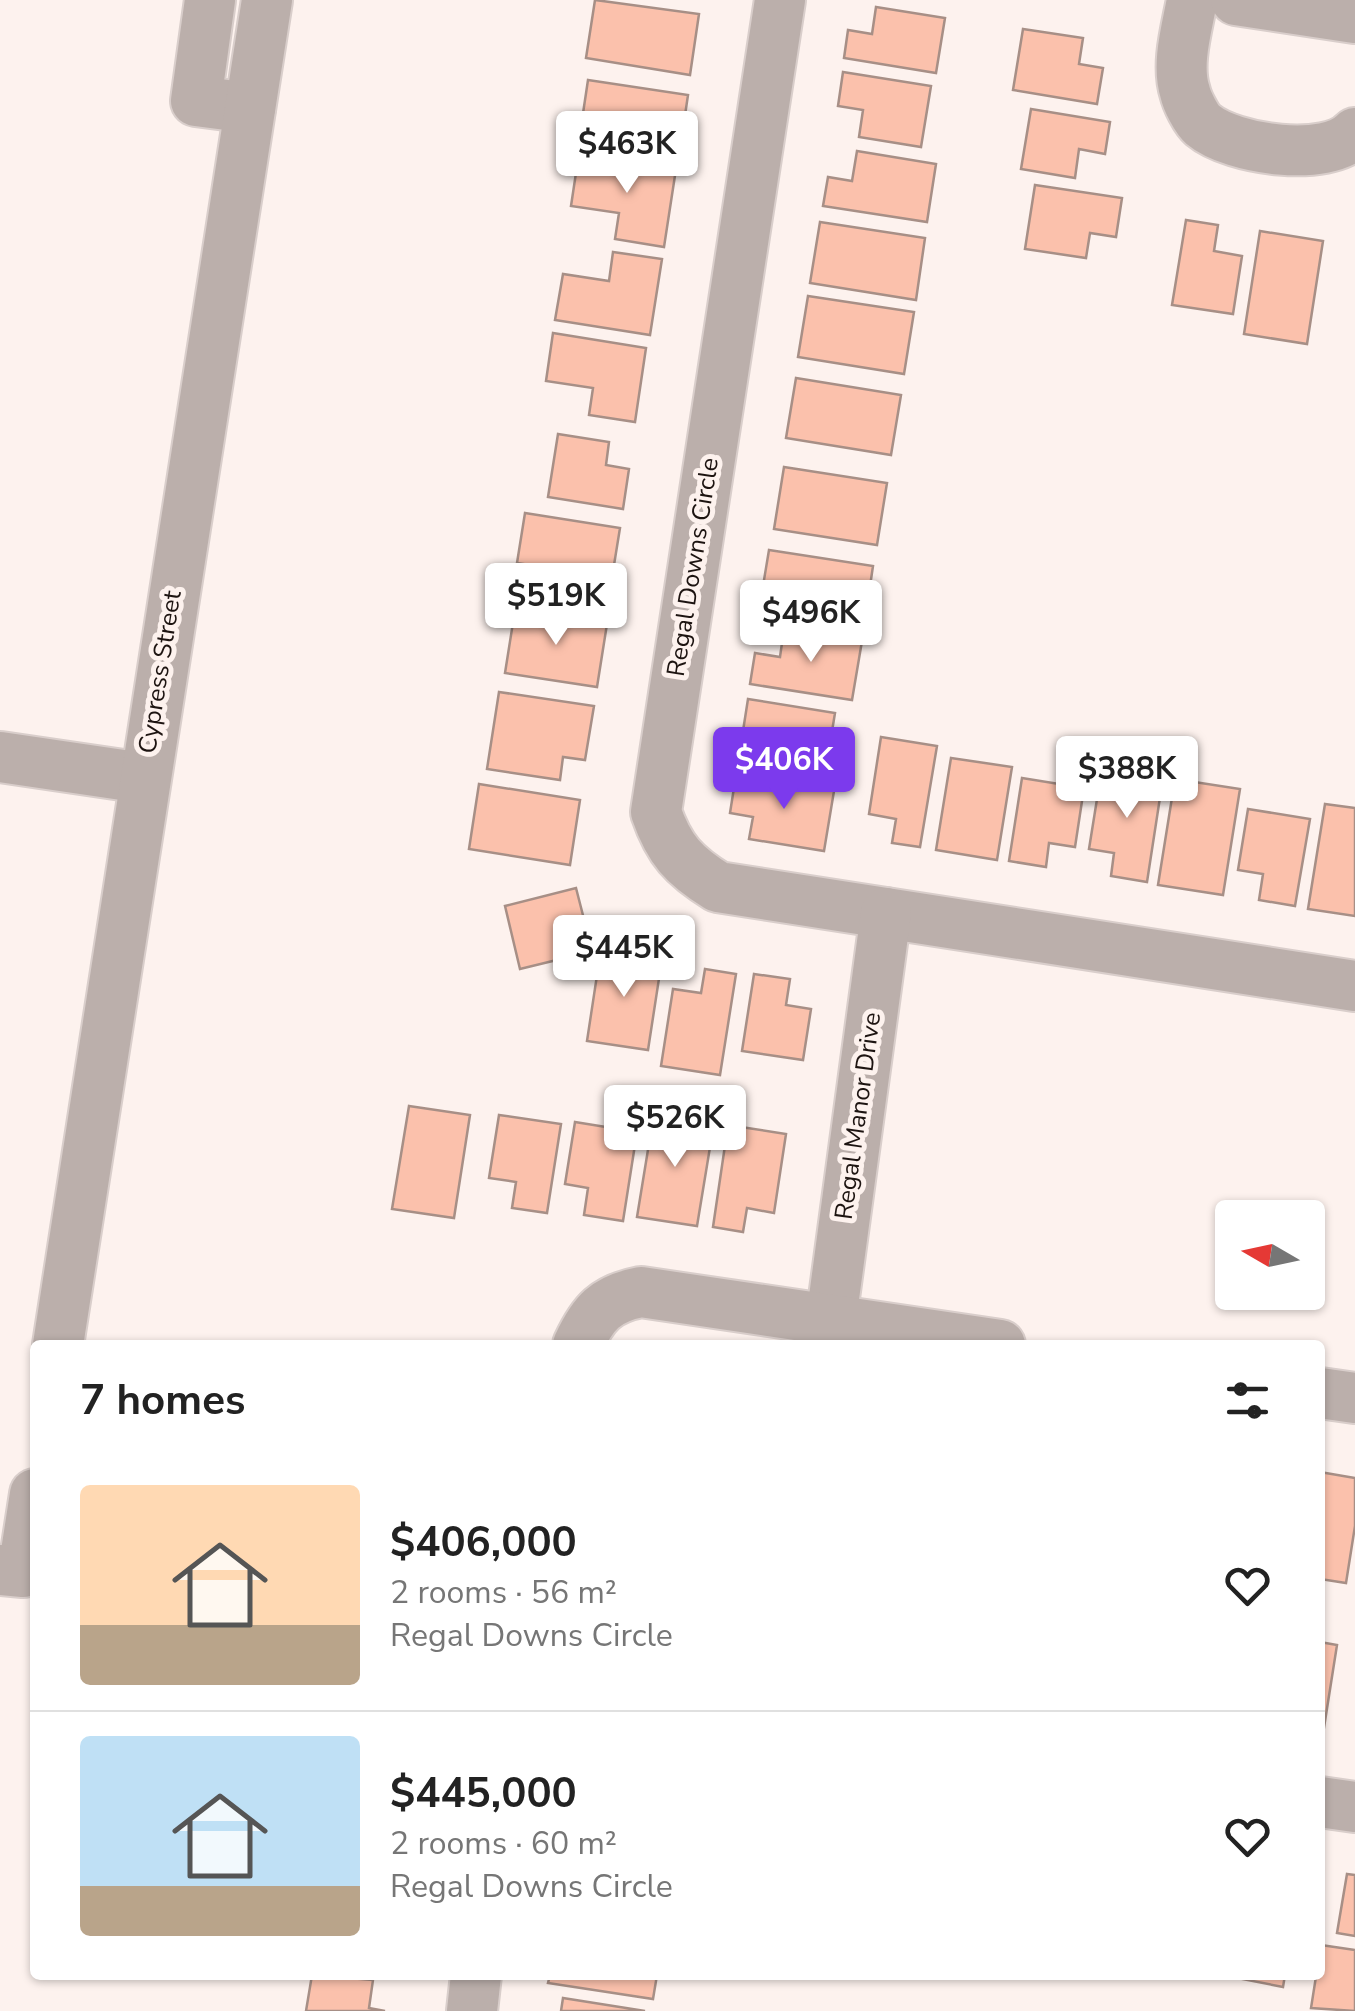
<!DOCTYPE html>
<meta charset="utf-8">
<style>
body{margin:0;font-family:"Nunito Sans",sans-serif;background:#f2f2f2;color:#222;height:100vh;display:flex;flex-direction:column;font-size:38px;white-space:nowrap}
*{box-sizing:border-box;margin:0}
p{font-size:32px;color:#767676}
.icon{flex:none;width:55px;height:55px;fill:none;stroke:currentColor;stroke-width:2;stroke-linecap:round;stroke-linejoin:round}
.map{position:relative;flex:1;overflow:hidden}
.panel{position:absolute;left:30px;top:1340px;width:1295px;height:640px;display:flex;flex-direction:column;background:#fff;border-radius:10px;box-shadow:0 2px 8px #0004}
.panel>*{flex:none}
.needle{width:65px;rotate:279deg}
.tools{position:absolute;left:1215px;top:1200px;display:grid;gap:20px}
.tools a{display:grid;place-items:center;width:110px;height:110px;border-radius:10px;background:#fff;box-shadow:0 2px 8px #0004;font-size:50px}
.price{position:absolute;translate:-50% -85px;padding:0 22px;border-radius:10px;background:#fff;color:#222;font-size:32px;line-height:65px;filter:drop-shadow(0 2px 5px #0008)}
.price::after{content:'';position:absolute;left:50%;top:60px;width:30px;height:22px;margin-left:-15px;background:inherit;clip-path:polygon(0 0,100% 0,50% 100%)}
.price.current{background:#7c3aed;color:#fff}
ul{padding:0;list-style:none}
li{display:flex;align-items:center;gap:30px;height:250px;padding:0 50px}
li+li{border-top:2px solid #e0e0e0}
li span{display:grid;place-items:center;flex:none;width:280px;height:200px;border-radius:10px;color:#555}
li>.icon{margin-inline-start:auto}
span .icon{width:120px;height:120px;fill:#fffc;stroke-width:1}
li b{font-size:42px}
h2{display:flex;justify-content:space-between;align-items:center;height:120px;padding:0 50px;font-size:42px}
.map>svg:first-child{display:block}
</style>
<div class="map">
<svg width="1355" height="2011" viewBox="0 0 1355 2011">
<rect width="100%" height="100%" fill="#fdf2ee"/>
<!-- building -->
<g fill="#fbc1ac" stroke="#a78f86" stroke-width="2.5">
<polygon points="595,0 699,14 690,75 586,58"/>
<polygon points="876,7 945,18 936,73 844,58 848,30 872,34"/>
<polygon points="1023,29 1083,38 1079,64 1103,68 1097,104 1013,90"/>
<polygon points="843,72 931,86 921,147 859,137 863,110 838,106"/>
<polygon points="588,80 688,95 679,156 579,140"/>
<polygon points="1031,109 1110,122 1105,154 1079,149 1075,178 1021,169"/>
<polygon points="857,151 936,164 927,222 823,206 828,177 852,181"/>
<polygon points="579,153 676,169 664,247 615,239 619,213 571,206"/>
<polygon points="1035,185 1122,198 1116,237 1090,233 1086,258 1025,249"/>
<polygon points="1186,220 1218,225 1214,251 1242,256 1233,314 1172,305"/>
<polygon points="820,222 925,238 916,300 810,283"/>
<polygon points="1260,231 1323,241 1307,344 1244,334"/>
<polygon points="613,252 662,259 650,335 555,320 563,274 609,281"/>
<polygon points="808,296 914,312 904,374 798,357"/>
<polygon points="553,333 646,348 635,422 589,415 593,388 546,381"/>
<polygon points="796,378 901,395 891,455 786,438"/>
<polygon points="558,434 609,442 606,465 629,469 623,509 548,497"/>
<polygon points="784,467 887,483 877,545 774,529"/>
<polygon points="525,513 620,528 608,602 544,592 548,568 517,563"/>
<polygon points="769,550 873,566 864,627 759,610"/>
<polygon points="515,610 607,624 597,687 505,673"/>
<polygon points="784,629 862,641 852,700 750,684 755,653 780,657"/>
<polygon points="499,692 594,706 585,760 563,757 560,780 487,769"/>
<polygon points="748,699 835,713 825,774 764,765 768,735 743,731"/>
<polygon points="881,737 937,746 920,847 892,843 896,819 869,814"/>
<polygon points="951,758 1012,767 997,860 936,850"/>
<polygon points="1102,768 1163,778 1147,882 1111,876 1114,853 1089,849"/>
<polygon points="736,775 834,791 824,851 749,839 753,817 730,813"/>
<polygon points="1022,778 1084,788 1075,847 1049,843 1046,867 1009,861"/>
<polygon points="1175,779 1240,789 1223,895 1158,885"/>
<polygon points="479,784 580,800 570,865 469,849"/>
<polygon points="1325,804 1355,808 1355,916 1308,909"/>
<polygon points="1248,809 1310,819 1295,906 1259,900 1263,874 1238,870"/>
<polygon points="576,888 586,927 563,932 569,957 520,969 505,906"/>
<polygon points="601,949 662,959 648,1050 587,1041"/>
<polygon points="705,969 736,974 720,1075 661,1066 673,989 701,993"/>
<polygon points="754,974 790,979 786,1005 811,1009 803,1060 742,1051"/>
<polygon points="409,1106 470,1115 454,1218 392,1209"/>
<polygon points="654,1113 714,1123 697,1226 637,1217"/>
<polygon points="499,1115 561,1124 547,1213 512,1208 516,1182 489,1178"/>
<polygon points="575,1122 637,1132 623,1221 584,1215 588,1188 565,1184"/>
<polygon points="728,1125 786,1134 774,1213 747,1208 743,1232 713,1227"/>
<polygon points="1320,1472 1355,1478 1355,1526 1346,1583 1320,1579"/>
<polygon points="1320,1642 1337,1645 1323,1734 1320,1734"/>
<polygon points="1347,1874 1355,1875 1355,1936 1337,1933"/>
<polygon points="1321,1945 1355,1950 1355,2011 1311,2008"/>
<polygon points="312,1975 373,1980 369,2008 385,2011 306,2011"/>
<polygon points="550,1975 657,1975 653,1999 548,1983"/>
<polygon points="1222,1975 1285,1975 1283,1987"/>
<polygon points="563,1998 645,2011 561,2011"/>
</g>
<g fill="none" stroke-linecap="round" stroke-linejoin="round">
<!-- minor casing -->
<g stroke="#d9cecb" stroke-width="54">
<g id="minor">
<polyline points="210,0 196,101 250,108"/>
<path d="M 780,0 L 656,812 C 669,850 684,866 718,887 L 1355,986"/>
<path d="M 1192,0 C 1187,28 1176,64 1185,92 C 1187,101 1196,119 1203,125 C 1233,150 1328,163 1355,133"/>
<polyline points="1236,0 1355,18"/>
<polyline points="0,757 143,778"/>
<polyline points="831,1320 886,913"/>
<polyline points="58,1345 267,0"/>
<path d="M 578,1345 C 593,1313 605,1299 641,1292 L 1000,1345"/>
<polyline points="1320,1393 1355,1398"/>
<polyline points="0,1570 23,1572 35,1494"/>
<polyline points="1320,1802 1355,1807"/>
<polyline points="472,2011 476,1975"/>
</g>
</g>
<!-- minor -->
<use href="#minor" stroke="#bbafab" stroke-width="50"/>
</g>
<g text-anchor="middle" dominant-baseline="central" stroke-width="10" stroke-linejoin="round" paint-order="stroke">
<!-- street labels -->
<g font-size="25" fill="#1d1411" stroke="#fdf2ee">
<text transform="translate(693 567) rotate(-81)">Regal Downs Circle</text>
<text transform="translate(160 672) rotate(-81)">Cypress Street</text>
<text transform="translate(858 1116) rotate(-82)">Regal Manor Drive</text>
</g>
</g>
</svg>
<div class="tools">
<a><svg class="needle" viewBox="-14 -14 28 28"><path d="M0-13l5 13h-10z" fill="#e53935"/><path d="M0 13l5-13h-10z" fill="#767676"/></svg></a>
</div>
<b class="price" style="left:627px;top:196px">$463K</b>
<b class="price" style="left:556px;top:648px">$519K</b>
<b class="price" style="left:811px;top:665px">$496K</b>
<b class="price current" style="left:784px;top:812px">$406K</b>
<b class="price" style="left:1127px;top:821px">$388K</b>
<b class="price" style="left:624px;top:1000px">$445K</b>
<b class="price" style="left:675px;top:1170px">$526K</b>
<section class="panel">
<h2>7 homes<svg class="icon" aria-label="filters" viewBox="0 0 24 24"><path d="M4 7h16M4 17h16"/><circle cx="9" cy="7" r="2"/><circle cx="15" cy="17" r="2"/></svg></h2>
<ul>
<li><span style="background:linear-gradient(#ffd9b3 70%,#b9a48a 0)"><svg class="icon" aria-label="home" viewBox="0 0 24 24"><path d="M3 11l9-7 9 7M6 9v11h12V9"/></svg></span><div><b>$406,000</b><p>2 rooms · 56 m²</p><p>Regal Downs Circle</p></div><svg class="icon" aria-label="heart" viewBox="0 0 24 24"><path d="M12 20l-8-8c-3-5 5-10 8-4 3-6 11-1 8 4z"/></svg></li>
<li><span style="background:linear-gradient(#bfe0f5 75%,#b9a48a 0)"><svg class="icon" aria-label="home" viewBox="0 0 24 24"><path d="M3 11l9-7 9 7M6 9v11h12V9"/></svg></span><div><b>$445,000</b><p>2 rooms · 60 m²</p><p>Regal Downs Circle</p></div><svg class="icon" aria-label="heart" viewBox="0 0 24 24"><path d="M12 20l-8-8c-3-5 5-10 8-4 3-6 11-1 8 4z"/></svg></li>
</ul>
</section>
</div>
